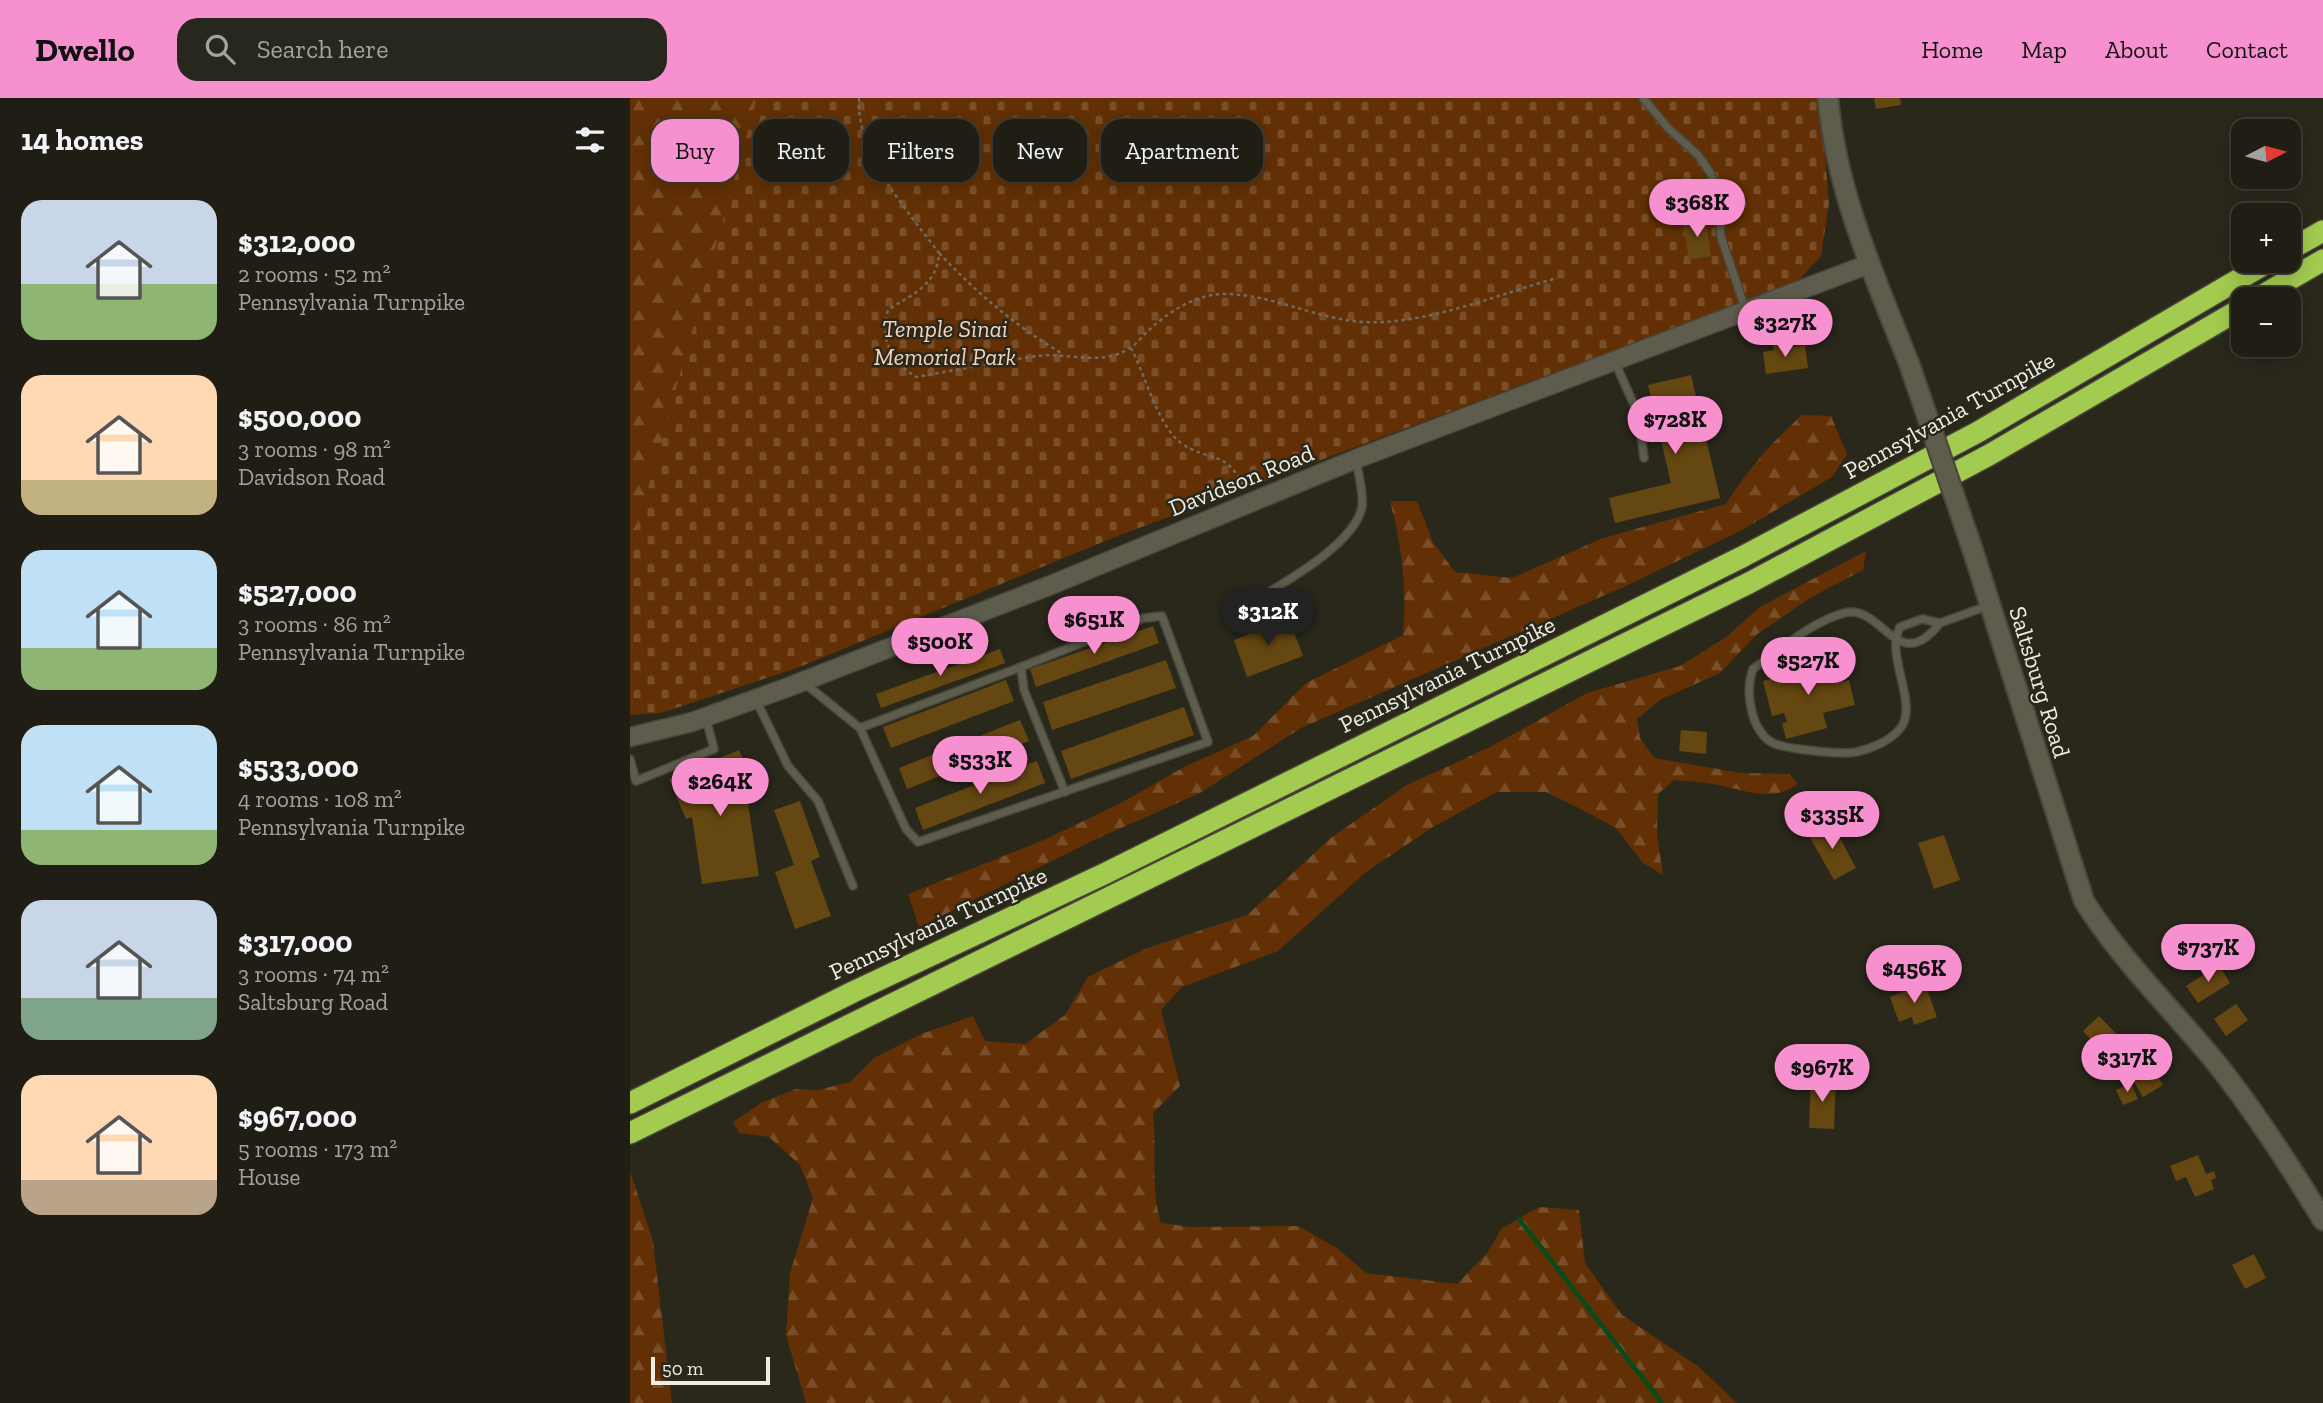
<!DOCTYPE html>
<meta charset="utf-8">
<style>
body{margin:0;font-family:"Zilla Slab",serif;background:#28271d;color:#f1f3f6;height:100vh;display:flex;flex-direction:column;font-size:26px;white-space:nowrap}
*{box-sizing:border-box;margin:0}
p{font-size:23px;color:#a2a2a0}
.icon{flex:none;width:38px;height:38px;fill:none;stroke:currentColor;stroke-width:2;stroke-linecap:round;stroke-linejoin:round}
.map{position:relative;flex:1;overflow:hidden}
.panel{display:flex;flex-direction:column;background:#201e14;width:630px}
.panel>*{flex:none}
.hud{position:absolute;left:21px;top:21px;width:665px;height:63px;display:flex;gap:14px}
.needle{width:46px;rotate:84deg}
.tools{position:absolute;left:1601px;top:21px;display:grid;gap:14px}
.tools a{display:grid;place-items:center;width:70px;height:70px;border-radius:14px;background:#201e14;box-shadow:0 4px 18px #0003,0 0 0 2px #3d3c34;font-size:35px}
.scale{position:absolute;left:21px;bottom:18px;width:119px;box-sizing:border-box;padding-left:7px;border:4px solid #eeede4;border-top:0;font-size:19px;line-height:24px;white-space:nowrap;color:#eeede4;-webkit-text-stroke:5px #2a281b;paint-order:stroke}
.price{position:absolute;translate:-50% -60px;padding:0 16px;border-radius:24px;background:#f790ce;color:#111;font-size:23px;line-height:46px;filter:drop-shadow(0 2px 4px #0008)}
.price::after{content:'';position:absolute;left:50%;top:42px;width:21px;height:16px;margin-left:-10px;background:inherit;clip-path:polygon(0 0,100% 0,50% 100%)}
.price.selected{background:#222;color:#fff}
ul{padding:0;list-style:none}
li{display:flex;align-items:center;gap:21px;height:175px;padding:0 21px}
li span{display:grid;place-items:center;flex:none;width:196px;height:140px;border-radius:21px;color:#555}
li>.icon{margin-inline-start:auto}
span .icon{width:84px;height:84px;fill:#fffc;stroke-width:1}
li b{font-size:30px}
h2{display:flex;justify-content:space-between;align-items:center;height:84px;padding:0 21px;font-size:30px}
.pill{padding:0 24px;border-radius:21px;background:#201e14;box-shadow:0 4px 18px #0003,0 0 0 2px #3d3c34;font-size:24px;line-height:63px}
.pill.selected{background:#f790ce;color:#111}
header{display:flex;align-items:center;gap:42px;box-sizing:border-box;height:98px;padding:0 35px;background:#f790ce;color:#111}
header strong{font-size:33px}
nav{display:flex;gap:38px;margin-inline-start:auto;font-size:24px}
.search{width:490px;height:63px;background:#28271d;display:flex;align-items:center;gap:18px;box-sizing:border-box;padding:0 24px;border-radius:21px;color:#a2a2a0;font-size:26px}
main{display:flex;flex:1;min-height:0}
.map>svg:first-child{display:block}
</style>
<header>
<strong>Dwello</strong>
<div class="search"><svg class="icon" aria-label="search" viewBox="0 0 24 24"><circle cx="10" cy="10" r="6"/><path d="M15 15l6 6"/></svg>Search here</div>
<nav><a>Home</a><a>Map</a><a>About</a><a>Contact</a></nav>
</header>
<main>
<section class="panel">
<h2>14 homes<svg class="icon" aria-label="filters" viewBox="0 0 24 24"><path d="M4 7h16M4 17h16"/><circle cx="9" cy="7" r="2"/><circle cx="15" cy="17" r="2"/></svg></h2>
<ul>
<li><span style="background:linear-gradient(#c9d6e8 60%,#8fb573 0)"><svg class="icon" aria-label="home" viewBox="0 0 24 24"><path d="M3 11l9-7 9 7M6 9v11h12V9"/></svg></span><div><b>$312,000</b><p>2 rooms · 52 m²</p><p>Pennsylvania Turnpike</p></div></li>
<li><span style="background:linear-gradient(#ffd9b3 75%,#c2b280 0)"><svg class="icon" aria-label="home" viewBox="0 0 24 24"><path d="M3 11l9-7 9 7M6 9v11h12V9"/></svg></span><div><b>$500,000</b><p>3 rooms · 98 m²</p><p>Davidson Road</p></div></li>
<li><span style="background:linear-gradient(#bfe0f5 70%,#8fb573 0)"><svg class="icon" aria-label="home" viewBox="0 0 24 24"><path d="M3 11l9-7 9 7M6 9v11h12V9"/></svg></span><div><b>$527,000</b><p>3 rooms · 86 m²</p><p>Pennsylvania Turnpike</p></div></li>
<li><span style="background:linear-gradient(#bfe0f5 75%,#8fb573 0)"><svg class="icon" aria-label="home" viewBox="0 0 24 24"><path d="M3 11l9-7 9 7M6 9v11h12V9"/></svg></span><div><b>$533,000</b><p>4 rooms · 108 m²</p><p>Pennsylvania Turnpike</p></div></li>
<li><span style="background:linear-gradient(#c9d6e8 70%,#7fa58c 0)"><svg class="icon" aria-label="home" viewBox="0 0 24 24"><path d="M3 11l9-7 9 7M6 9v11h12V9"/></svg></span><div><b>$317,000</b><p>3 rooms · 74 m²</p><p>Saltsburg Road</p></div></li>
<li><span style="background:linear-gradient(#ffd9b3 75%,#b9a48a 0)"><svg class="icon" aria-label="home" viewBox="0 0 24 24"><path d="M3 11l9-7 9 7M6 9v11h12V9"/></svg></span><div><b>$967,000</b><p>5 rooms · 173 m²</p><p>House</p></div></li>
</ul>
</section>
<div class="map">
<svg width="1693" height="1305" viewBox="0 0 1693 1305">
<defs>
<pattern id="forest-firs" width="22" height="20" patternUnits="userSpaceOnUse" patternTransform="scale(1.75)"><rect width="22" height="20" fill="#623004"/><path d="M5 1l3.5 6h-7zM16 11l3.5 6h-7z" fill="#794e28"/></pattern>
<pattern id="cemetery-stones" width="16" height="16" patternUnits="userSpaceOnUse" patternTransform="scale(1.75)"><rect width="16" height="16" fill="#623004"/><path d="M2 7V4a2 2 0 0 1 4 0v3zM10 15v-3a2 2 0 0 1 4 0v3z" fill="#794e28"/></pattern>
</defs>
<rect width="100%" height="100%" fill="#2a281b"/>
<!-- forest -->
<g fill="url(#forest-firs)">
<polygon points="0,0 214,0 0,608"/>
<path d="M 1172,317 L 1201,318 L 1217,356 L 1202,379 L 1112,432 L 998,487 L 671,630 L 570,695 L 464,742 L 289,829 L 278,796 L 414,742 L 489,706 L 554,669 L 623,638 L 676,585 L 773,537 C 777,490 772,449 760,403 L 787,403 L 803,444 L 825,474 L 882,480 L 973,440 L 1096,406 C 1117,372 1142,344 1172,317 Z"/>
<path d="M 1236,453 L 1233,472 L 1180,500 L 1126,537 L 1090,575 L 1030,602 L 1007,621 L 1010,640 L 1024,660 L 1111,675 L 1159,676 L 1168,686 C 1141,706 1113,691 1083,686 C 1070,684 1056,683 1044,682 L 1028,696 L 1027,737 L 1033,777 L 1013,765 L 986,730 L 945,708 L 916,694 L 867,694 L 803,729 L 736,774 L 648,853 L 552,889 L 531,912 L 550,988 L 523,1015 C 527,1052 520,1090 531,1125 L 561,1129 L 668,1128 L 707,1150 L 736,1175 L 827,1186 L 858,1154 L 871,1131 L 909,1109 L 949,1112 L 955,1165 L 992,1217 L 1069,1269 L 1107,1305 L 176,1305 L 156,1237 L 160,1175 L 183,1100 L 170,1067 L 139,1039 L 109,1035 L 103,1024 L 131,1005 L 166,991 L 188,992 L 220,984 L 244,960 L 291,936 L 343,918 L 355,943 L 395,946 L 435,917 L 458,879 L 517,850 L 617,817 L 702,739 L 777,687 L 862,648 L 957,595 L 1050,568 L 1096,539 L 1130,509 Z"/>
<polygon points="0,1073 23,1143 42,1305 0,1305"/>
</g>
<!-- cemetery -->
<polygon fill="url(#cemetery-stones)" points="127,0 1190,0 1199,105 1191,158 1167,184 485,439 167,570 31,615 0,617 0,455"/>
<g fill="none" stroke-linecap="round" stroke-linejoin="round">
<!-- stream -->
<polyline stroke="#064b1e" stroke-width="4.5" points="889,1121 1032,1305"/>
</g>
<!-- building -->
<g fill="#654711">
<polygon points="1244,0 1270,0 1271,7 1246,11"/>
<polygon points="1075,121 1081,158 1059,162 1053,125"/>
<polygon points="1161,245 1162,249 1175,247 1178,270 1136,276 1133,254 1144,252 1143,247"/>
<polygon points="1061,277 1090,400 985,425 979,400 1041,385 1018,287"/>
<polygon points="659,521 673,558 617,579 604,542"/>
<polygon points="523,528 529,545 406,589 400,571"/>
<polygon points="370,551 375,565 251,610 246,596"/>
<polygon points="1201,556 1209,584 1219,582 1225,607 1193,615 1197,630 1156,641 1152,625 1157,624 1154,615 1142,618 1133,583 1188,568 1186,560"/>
<polygon points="536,562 546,590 422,632 413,604"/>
<polygon points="376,582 384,603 261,650 253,629"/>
<polygon points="554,609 564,637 441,681 431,653"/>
<polygon points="390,622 399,643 277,691 269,670"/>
<polygon points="1051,632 1077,634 1076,656 1049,653"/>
<polygon points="109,652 125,689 116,693 129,778 72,786 62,719 56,721 39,681"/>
<polygon points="407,663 415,685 293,732 285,710"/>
<polygon points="170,703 190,759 181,763 201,818 165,831 145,774 164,767 144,712"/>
<polygon points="1201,723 1226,770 1204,782 1178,736"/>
<polygon points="1314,737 1330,782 1304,791 1288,745"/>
<polygon points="1589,867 1600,885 1568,905 1556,888"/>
<polygon points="1295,886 1307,919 1284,927 1282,919 1269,924 1260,899"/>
<polygon points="1606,906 1618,922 1596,938 1584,921"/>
<polygon points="1469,918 1497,947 1480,963 1453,933"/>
<polygon points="1521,967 1533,987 1513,999 1501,979"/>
<polygon points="1181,980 1206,981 1204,1031 1179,1030"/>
<polygon points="1501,985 1508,1001 1493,1007 1486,992"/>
<polygon points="1568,1057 1576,1076 1584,1073 1586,1080 1581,1082 1584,1091 1565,1099 1556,1079 1546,1083 1540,1068"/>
<polygon points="1624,1156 1636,1180 1615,1191 1602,1167"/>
</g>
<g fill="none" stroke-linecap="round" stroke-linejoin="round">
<!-- service casing -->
<g stroke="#48463b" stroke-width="10">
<g id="service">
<polyline points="1013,0 1038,30 1068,57 1081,76 1088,99 1091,139 1116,213"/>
<polyline points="985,264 1008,316 1014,360"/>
<path d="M 611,511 C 644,490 724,449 732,409 C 734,395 728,376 726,361"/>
<path d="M 1310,525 C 1267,580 1253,505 1214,515 C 1181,524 1150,552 1123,571 C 1115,593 1120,630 1141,644 C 1152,651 1213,657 1226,654 C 1241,651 1259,643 1269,632 C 1291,608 1254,559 1270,529 L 1292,521 L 1310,525 L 1360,507"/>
<path d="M 173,584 L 230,630 L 276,731 L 288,744 C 385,711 482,678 578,644 L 532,518 L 514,520 L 391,569 L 394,592 L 435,694"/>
<polyline points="126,602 158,668 188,703 223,788"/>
<polyline points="230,630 391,569"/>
<polyline points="0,661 6,683 84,651 76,620"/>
</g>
</g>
<!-- tertiary casing -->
<g stroke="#48463b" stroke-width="21">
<polyline id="tertiary" points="0,639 62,624 156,590 421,487 726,361 1239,166"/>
</g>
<!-- secondary casing -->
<g stroke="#48463b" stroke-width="23">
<g id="secondary">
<path d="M 1198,0 C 1206,94 1246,182 1280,268"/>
<path d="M 1343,453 L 1454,803 C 1491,862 1543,912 1587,966 C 1626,1015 1660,1068 1693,1122"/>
</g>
</g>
<!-- motorway casing -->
<g stroke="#48463b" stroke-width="24">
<g id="motorway">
<polyline points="1659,152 1693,133"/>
<polyline points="1626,201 1693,162"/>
<polyline points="0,1005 223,894 474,776 1112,459 1348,334 1640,163"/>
<polyline points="0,1035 1119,485 1359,357 1614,209"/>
</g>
</g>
<!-- path -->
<g stroke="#6e6c61" stroke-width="2.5" stroke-dasharray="3.5 3.5" stroke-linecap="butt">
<path d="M 229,0 C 226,57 277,112 309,155 C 307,188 283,195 258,212 C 250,242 260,262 286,279 C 326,272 367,264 407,258 C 438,254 472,269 500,250 C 507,246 513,237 519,232 C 540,213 566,196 595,196 C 642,196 688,222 735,224 C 796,227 869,196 927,180"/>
<path d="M 309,155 C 348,196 384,227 433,256"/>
<path d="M 501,250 C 515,276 528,328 551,345 C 579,365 596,350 614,390"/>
</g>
<!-- service -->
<use href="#service" stroke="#5e5d4d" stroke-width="7"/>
<!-- tertiary -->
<use href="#tertiary" stroke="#5e5d4d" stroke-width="18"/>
<!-- secondary -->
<use href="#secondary" stroke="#5e5d4d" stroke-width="19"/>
<!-- motorway -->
<use href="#motorway" stroke="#a2cb4f" stroke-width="21"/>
<!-- secondary-bridge casing -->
<g stroke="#48463b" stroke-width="23" stroke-linecap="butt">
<polyline id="secondary-bridge" points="1280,268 1343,453"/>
</g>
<!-- secondary-bridge -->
<use href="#secondary-bridge" stroke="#5e5d4d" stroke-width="19"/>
</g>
<g text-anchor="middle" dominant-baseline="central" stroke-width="5" stroke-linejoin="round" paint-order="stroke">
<!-- park labels -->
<g font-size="24" font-style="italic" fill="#f7d2bb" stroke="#2a281b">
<text x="315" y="230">Temple Sinai<tspan x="315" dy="28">Memorial Park</tspan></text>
</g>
<!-- street labels -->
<g font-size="24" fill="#eeede4" stroke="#2a281b">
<text transform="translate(1319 317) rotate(-29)">Pennsylvania Turnpike</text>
<text transform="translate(611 382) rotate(-22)">Davidson Road</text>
<text transform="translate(817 576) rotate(-26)">Pennsylvania Turnpike</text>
<text transform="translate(1410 584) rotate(73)">Saltsburg Road</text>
<text transform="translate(308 825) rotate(-25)">Pennsylvania Turnpike</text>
</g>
</g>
</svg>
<div class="tools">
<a><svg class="needle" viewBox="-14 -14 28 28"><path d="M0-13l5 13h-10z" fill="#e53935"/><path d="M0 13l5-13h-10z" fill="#a2a2a0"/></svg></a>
<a>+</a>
<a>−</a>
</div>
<div class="scale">50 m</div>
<b class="price" style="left:1067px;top:141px">$368K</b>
<b class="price" style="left:1155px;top:261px">$327K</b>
<b class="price" style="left:1045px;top:358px">$728K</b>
<b class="price selected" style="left:638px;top:550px">$312K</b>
<b class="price" style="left:464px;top:558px">$651K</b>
<b class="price" style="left:310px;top:580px">$500K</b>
<b class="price" style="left:1178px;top:599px">$527K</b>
<b class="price" style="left:350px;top:698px">$533K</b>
<b class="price" style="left:90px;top:720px">$264K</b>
<b class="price" style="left:1202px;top:753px">$335K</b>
<b class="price" style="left:1578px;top:886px">$737K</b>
<b class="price" style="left:1284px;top:907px">$456K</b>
<b class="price" style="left:1497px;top:996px">$317K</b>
<b class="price" style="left:1192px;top:1006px">$967K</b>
<div class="hud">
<a class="pill selected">Buy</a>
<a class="pill">Rent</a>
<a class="pill">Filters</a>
<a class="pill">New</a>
<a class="pill">Apartment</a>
</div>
</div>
</main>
